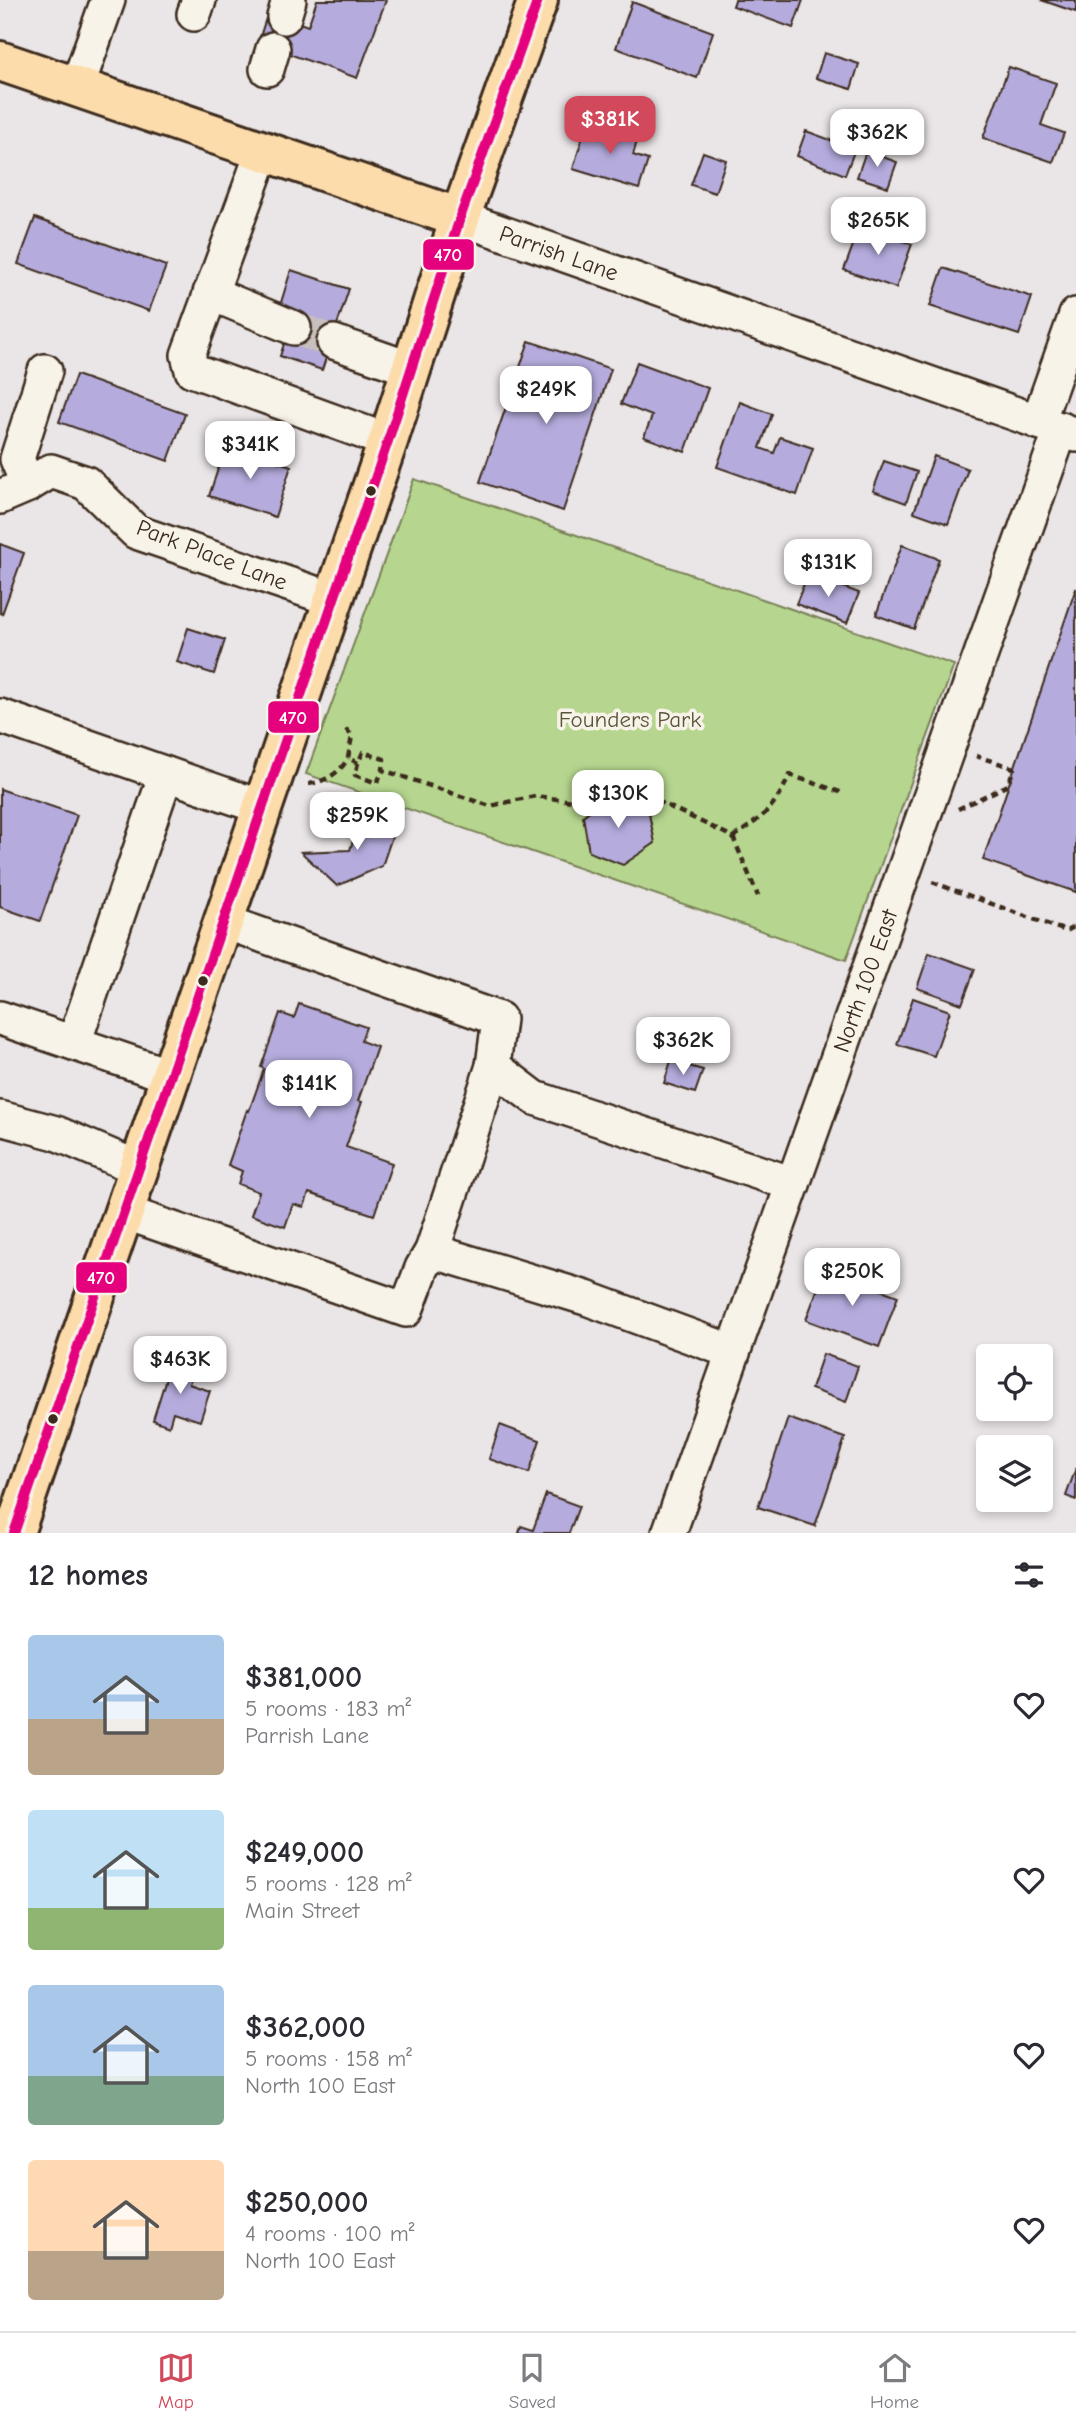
<!DOCTYPE html>
<meta charset="utf-8">
<style>
body{margin:0;font-family:"Comic Neue",sans-serif;background:#f7f7f7;color:#2b2b33;height:100vh;display:flex;flex-direction:column;font-size:26px;white-space:nowrap}
*{box-sizing:border-box;margin:0}
p{font-size:23px;color:#7c7c81}
.icon{flex:none;width:38px;height:38px;fill:none;stroke:currentColor;stroke-width:2;stroke-linecap:round;stroke-linejoin:round}
.map{position:relative;height:1533px;overflow:hidden}
.sheet{display:flex;flex-direction:column;background:#fff;flex:1}
.sheet>*{flex:none}
.fabs{position:absolute;left:976px;top:1344px;display:grid;gap:14px}
.fabs a{display:grid;place-items:center;width:77px;height:77px;border-radius:7px;background:#fff;box-shadow:0 4px 10px #0003;font-size:35px}
.price{position:absolute;translate:-50% -60px;padding:0 16px;border-radius:14px;background:#fff;color:#222;font-size:23px;line-height:46px;filter:drop-shadow(0 2px 4px #0008)}
.price::after{content:'';position:absolute;left:50%;top:42px;width:21px;height:16px;margin-left:-10px;background:inherit;clip-path:polygon(0 0,100% 0,50% 100%)}
.price.active{background:#d1495b;color:#fff}
ul{padding:0;list-style:none}
li{display:flex;align-items:center;gap:21px;height:175px;padding:0 28px}
li span{display:grid;place-items:center;flex:none;width:196px;height:140px;border-radius:7px;color:#555}
li>.icon{margin-inline-start:auto}
span .icon{width:84px;height:84px;fill:#fffc;stroke-width:1}
li b{font-size:30px}
h2{display:flex;justify-content:space-between;align-items:center;height:84px;padding:0 28px;font-size:30px}
.menu{display:flex;justify-content:space-around;align-items:center;height:98px;border-top:2px solid #e1e1e2;background:#fff;font-size:19px;color:#7c7c81}
.menu a{display:grid;justify-items:center;gap:4px}
.menu .active{color:#d1495b}
.map>svg:first-child{display:block}
</style>
<div class="map">
<svg width="1076" height="1533" viewBox="0 0 1076 1533">
<rect width="100%" height="100%" fill="#eae5e6"/>
<filter id="ink" filterUnits="userSpaceOnUse"><feTurbulence type="fractalNoise" baseFrequency=".0143" numOctaves="2"/><feDisplacementMap in="SourceGraphic" scale="14" xChannelSelector="R" yChannelSelector="G"/><feConvolveMatrix kernelMatrix="1 2 1 2 8 2 1 2 1" color-interpolation-filters="sRGB"/></filter>
<g filter="url(#ink)">
<!-- green -->
<polygon fill="#b6d68f" stroke="#788056" stroke-width="2" points="414,479 954,665 846,960 306,774"/>
<!-- building -->
<g fill="#b5acdd" stroke="#3b2a1e" stroke-width="2">
<polygon points="317,0 386,0 357,78 258,43 268,12 308,26"/>
<polygon points="735,0 803,0 793,28 733,6"/>
<polygon points="1041,0 1076,0 1076,12"/>
<polygon points="632,2 713,32 697,78 616,48"/>
<polygon points="824,53 859,64 851,89 816,78"/>
<polygon points="1009,67 1056,83 1041,125 1064,133 1053,162 983,138"/>
<polygon points="587,122 638,138 633,155 648,160 639,189 573,169"/>
<polygon points="806,131 855,149 845,175 797,156"/>
<polygon points="866,151 897,162 888,187 857,177"/>
<polygon points="703,152 726,160 715,193 691,185"/>
<polygon points="35,218 166,266 149,311 18,264"/>
<polygon points="860,226 912,244 896,288 844,270"/>
<polygon points="943,268 1032,297 1019,335 930,306"/>
<polygon points="291,270 349,289 322,370 280,356 294,314 279,309"/>
<polygon points="529,341 611,369 563,511 480,482"/>
<polygon points="637,362 708,388 685,452 644,437 652,416 621,404"/>
<polygon points="76,375 185,414 168,461 59,422"/>
<polygon points="740,402 772,414 760,448 774,453 780,437 813,448 797,495 717,467"/>
<polygon points="226,445 291,466 275,517 209,496"/>
<polygon points="934,456 968,469 948,524 914,512"/>
<polygon points="884,461 917,472 906,503 873,491"/>
<polygon points="0,544 24,553 2,614 0,613"/>
<polygon points="902,545 939,559 914,629 876,615"/>
<polygon points="808,574 859,593 847,623 796,604"/>
<polygon points="1076,588 1076,892 983,860"/>
<polygon points="188,628 225,640 214,674 177,662"/>
<polygon points="0,789 77,815 40,921 0,907"/>
<polygon points="611,794 648,809 655,843 623,865 589,852 583,816"/>
<polygon points="362,813 396,825 382,866 337,886 301,852 350,850"/>
<polygon points="929,953 975,969 962,1004 917,988"/>
<polygon points="913,998 950,1011 934,1056 897,1044"/>
<polygon points="299,1004 366,1027 361,1041 377,1047 358,1101 362,1102 346,1147 392,1163 374,1215 309,1193 304,1207 293,1204 285,1227 251,1215 259,1192 238,1184 242,1171 228,1165 247,1110 249,1111 264,1069 261,1067 280,1013 294,1018"/>
<polygon points="671,1061 703,1070 695,1093 664,1083"/>
<polygon points="825,1269 898,1296 879,1347 806,1320"/>
<polygon points="823,1354 858,1366 846,1402 811,1389"/>
<polygon points="171,1362 194,1370 189,1384 210,1391 200,1421 173,1412 169,1426 153,1420"/>
<polygon points="788,1418 845,1438 815,1526 758,1507"/>
<polygon points="500,1425 540,1440 529,1473 489,1459"/>
<polygon points="1076,1468 1076,1500 1066,1496"/>
<polygon points="546,1494 579,1506 569,1533 519,1533 521,1526 533,1530"/>
</g>
<g fill="none" stroke-linecap="round" stroke-linejoin="round">
<!-- minor-tunnel -->
<polyline stroke="#c7c0be" stroke-width="33" stroke-dasharray="33 17" stroke-linecap="butt" points="294,328 334,342"/>
<!-- minor casing -->
<g stroke="#3b2a1e" stroke-width="38">
<g id="minor">
<polyline points="194,14 199,0"/>
<polyline points="284,17 289,0"/>
<polyline points="267,69 273,49"/>
<polyline points="77,87 108,0"/>
<polyline points="263,151 188,355 192,370 388,441"/>
<path id="s1" d="M 460,218 L 1076,435"/>
<polyline points="210,293 294,328"/>
<polyline points="334,342 411,369"/>
<polyline points="1038,422 1076,315"/>
<polyline points="28,485 17,459 45,371"/>
<polyline points="0,497 28,485 51,471 86,483 136,532 332,599"/>
<polyline points="0,716 261,807"/>
<polyline points="222,921 499,1019 493,1066 535,1098 793,1184"/>
<polyline points="0,1018 170,1076"/>
<polyline points="74,1043 166,774"/>
<polyline points="0,1118 56,1133 138,1168"/>
<polyline points="124,1212 406,1310 422,1268 432,1251 586,1298 733,1352"/>
<polyline points="432,1251 493,1066"/>
<path id="s2" d="M 669,1533 L 1061,429"/>
</g>
</g>
<!-- major casing -->
<g stroke="#3b2a1e" stroke-width="44">
<g id="major">
<polyline points="0,61 460,218"/>
<polyline points="14,1533 388,441 460,218 538,0"/>
</g>
</g>
<!-- path -->
<g stroke="#3b2a1e" stroke-width="4.5" stroke-dasharray="7 5" stroke-linecap="butt">
<polyline points="346,729 352,736 348,758 358,763 363,752 384,759 383,770 490,806 535,796 580,802 597,794 645,795 733,837 758,896"/>
<polyline points="358,763 355,775 377,783 383,770"/>
<path d="M 309,784 C 325,782 341,772 348,758"/>
<polyline points="958,809 1008,785 1014,768 976,756"/>
<path d="M 733,837 C 764,817 774,808 790,775 L 843,793"/>
<polyline points="932,882 1066,931 1076,926"/>
</g>
<!-- minor -->
<use href="#minor" stroke="#f7f3e8" stroke-width="33"/>
<!-- major -->
<use href="#major" stroke="#fddcac" stroke-width="38"/>
<!-- bus-1 casing -->
<g stroke="#f7f3e8" stroke-width="16">
<polyline id="bus-1" points="14,1533 388,441 460,218 538,0"/>
</g>
<!-- bus-1 -->
<use href="#bus-1" stroke="#e5007d" stroke-width="10"/>
</g>
</g>
<!-- markers -->
<g fill="#3b2a1e" stroke="#f7f3e8" stroke-width="2.5">
<circle cx="371" cy="491" r="6"/>
<circle cx="203" cy="981" r="6"/>
<circle cx="53" cy="1419" r="6"/>
</g>
<g text-anchor="middle" dominant-baseline="central" stroke-width="7" stroke-linejoin="round" paint-order="stroke">
<!-- street labels -->
<g font-size="23" fill="#3b2a1e" stroke="#f7f3e8">
<text stroke="none"><textPath href="#s1" startOffset="105">Parrish Lane</textPath></text>
<text transform="translate(212 555) rotate(21)">Park Place Lane</text>
<text stroke="none"><textPath href="#s2" startOffset="586">North 100 East</textPath></text>
</g>
<!-- park labels -->
<g font-size="23" fill="#5a553a" stroke="#f7f3e8">
<text x="630" y="719">Founders Park</text>
</g>
</g>
<g stroke="#f7f3e8" stroke-width="2.5">
<rect x="422" y="238" width="53" height="33" rx="7" fill="#e5007d"/>
<rect x="267" y="700" width="53" height="34" rx="7" fill="#e5007d"/>
<rect x="75" y="1261" width="53" height="33" rx="7" fill="#e5007d"/>
</g>
<g font-size="19" text-anchor="middle" font-weight="bold" fill="#fff">
<text x="448" y="261">470</text>
<text x="293" y="724">470</text>
<text x="101" y="1284">470</text>
</g>
</svg>
<div class="fabs">
<a><svg class="icon" aria-label="locate" viewBox="0 0 24 24"><circle cx="12" cy="12" r="6"/><path d="M12 2v4M12 18v4M2 12h4M18 12h4"/></svg></a>
<a><svg class="icon" aria-label="layers" viewBox="0 0 24 24"><path d="M12 4l9 5-9 5-9-5zM3 14l9 5 9-5"/></svg></a>
</div>
<b class="price active" style="left:610px;top:156px">$381K</b>
<b class="price" style="left:877px;top:169px">$362K</b>
<b class="price" style="left:878px;top:257px">$265K</b>
<b class="price" style="left:546px;top:426px">$249K</b>
<b class="price" style="left:250px;top:481px">$341K</b>
<b class="price" style="left:828px;top:599px">$131K</b>
<b class="price" style="left:618px;top:830px">$130K</b>
<b class="price" style="left:357px;top:852px">$259K</b>
<b class="price" style="left:683px;top:1077px">$362K</b>
<b class="price" style="left:309px;top:1120px">$141K</b>
<b class="price" style="left:852px;top:1308px">$250K</b>
<b class="price" style="left:180px;top:1396px">$463K</b>
</div>
<section class="sheet">
<h2>12 homes<svg class="icon" aria-label="filters" viewBox="0 0 24 24"><path d="M4 7h16M4 17h16"/><circle cx="9" cy="7" r="2"/><circle cx="15" cy="17" r="2"/></svg></h2>
<ul>
<li><span style="background:linear-gradient(#a9c7e8 60%,#b9a48a 0)"><svg class="icon" aria-label="home" viewBox="0 0 24 24"><path d="M3 11l9-7 9 7M6 9v11h12V9"/></svg></span><div><b>$381,000</b><p>5 rooms · 183 m²</p><p>Parrish Lane</p></div><svg class="icon" aria-label="heart" viewBox="0 0 24 24"><path d="M12 20l-8-8c-3-5 5-10 8-4 3-6 11-1 8 4z"/></svg></li>
<li><span style="background:linear-gradient(#bfe0f5 70%,#8fb573 0)"><svg class="icon" aria-label="home" viewBox="0 0 24 24"><path d="M3 11l9-7 9 7M6 9v11h12V9"/></svg></span><div><b>$249,000</b><p>5 rooms · 128 m²</p><p>Main Street</p></div><svg class="icon" aria-label="heart" viewBox="0 0 24 24"><path d="M12 20l-8-8c-3-5 5-10 8-4 3-6 11-1 8 4z"/></svg></li>
<li><span style="background:linear-gradient(#a9c7e8 65%,#7fa58c 0)"><svg class="icon" aria-label="home" viewBox="0 0 24 24"><path d="M3 11l9-7 9 7M6 9v11h12V9"/></svg></span><div><b>$362,000</b><p>5 rooms · 158 m²</p><p>North 100 East</p></div><svg class="icon" aria-label="heart" viewBox="0 0 24 24"><path d="M12 20l-8-8c-3-5 5-10 8-4 3-6 11-1 8 4z"/></svg></li>
<li><span style="background:linear-gradient(#ffd9b3 65%,#b9a48a 0)"><svg class="icon" aria-label="home" viewBox="0 0 24 24"><path d="M3 11l9-7 9 7M6 9v11h12V9"/></svg></span><div><b>$250,000</b><p>4 rooms · 100 m²</p><p>North 100 East</p></div><svg class="icon" aria-label="heart" viewBox="0 0 24 24"><path d="M12 20l-8-8c-3-5 5-10 8-4 3-6 11-1 8 4z"/></svg></li>
</ul>
</section>
<nav class="menu">
<a class="active"><svg class="icon" aria-label="map" viewBox="0 0 24 24"><path d="M3 6l6-2 6 2 6-2v14l-6 2-6-2-6 2zM9 4v14M15 6v14"/></svg>Map</a>
<a><svg class="icon" aria-label="saved" viewBox="0 0 24 24"><path d="M7 4h10v16l-5-4-5 4z"/></svg>Saved</a>
<a><svg class="icon" aria-label="home" viewBox="0 0 24 24"><path d="M3 11l9-7 9 7M6 9v11h12V9"/></svg>Home</a>
</nav>
